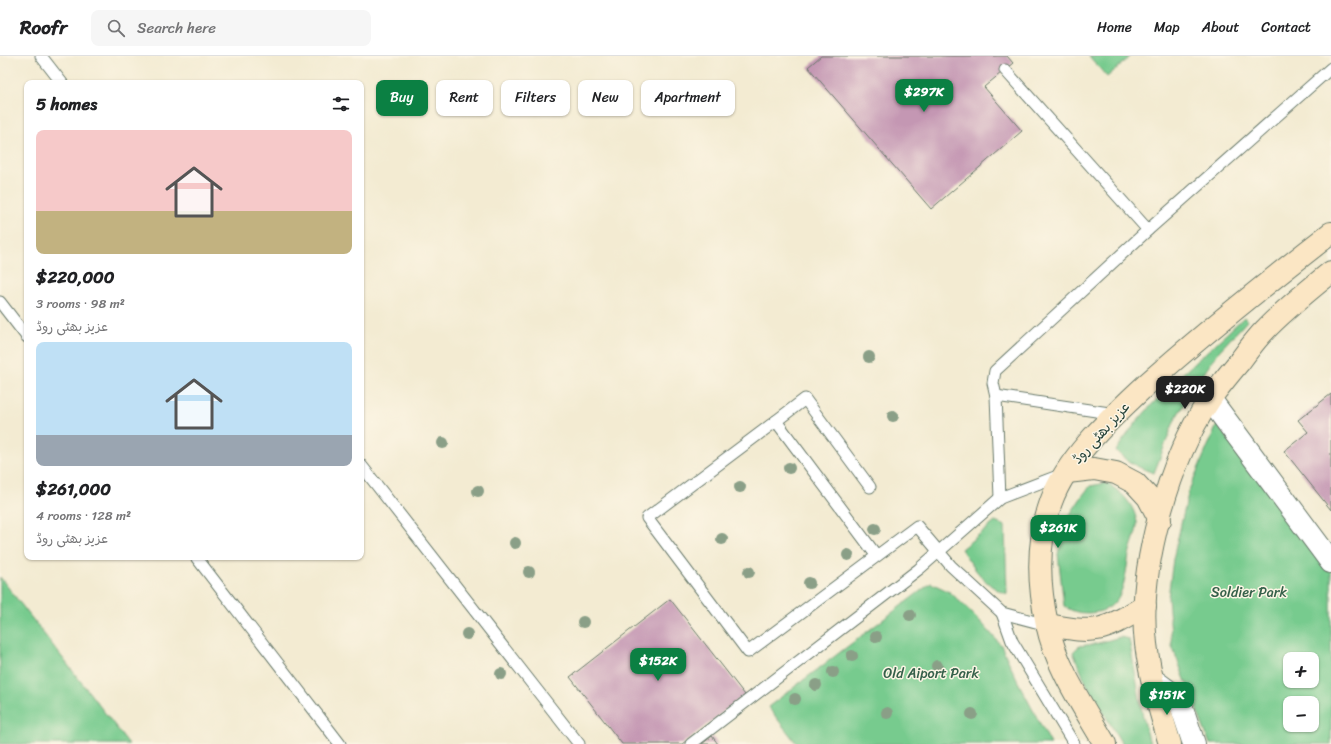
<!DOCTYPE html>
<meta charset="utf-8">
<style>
body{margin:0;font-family:Sriracha,"Playpen Sans Arabic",sans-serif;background:#f6f6f6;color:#202124;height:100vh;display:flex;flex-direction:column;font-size:15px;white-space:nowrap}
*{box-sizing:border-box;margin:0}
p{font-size:13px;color:#757577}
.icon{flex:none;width:22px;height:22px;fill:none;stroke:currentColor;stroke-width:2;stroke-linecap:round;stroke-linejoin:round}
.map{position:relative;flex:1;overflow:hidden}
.sheet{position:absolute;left:24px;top:24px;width:340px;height:480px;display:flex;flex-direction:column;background:#fff;border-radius:8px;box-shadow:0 1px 3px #0004}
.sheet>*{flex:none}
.guide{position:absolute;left:376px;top:24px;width:380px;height:36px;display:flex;gap:8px}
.tools{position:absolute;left:1283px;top:596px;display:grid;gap:8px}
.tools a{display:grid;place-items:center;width:36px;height:36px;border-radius:8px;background:#fff;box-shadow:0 1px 3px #0004;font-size:20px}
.price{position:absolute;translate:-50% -34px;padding:0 9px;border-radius:8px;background:#0b8043;color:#fff;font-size:13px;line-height:26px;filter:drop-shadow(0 1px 2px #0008)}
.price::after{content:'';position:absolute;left:50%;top:24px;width:12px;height:9px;margin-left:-6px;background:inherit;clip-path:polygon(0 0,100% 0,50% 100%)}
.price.on{background:#222;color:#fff}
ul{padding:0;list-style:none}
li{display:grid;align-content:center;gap:8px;height:212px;padding:0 12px}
li span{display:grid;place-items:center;height:124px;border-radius:8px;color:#555}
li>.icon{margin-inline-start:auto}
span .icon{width:72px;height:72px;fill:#fffc;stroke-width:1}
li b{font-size:17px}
h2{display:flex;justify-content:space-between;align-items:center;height:48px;padding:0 12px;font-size:17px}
.chip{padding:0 14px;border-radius:8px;background:#fff;box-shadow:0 1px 3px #0004;font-size:14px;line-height:36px}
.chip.on{background:#0b8043;color:#fff}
header{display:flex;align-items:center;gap:24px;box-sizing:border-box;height:56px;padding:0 20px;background:#fff;border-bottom:1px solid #e0e0e0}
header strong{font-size:19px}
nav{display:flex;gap:22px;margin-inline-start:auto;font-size:14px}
.search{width:280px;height:36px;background:#f6f6f6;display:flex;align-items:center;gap:10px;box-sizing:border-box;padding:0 14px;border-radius:8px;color:#757577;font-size:15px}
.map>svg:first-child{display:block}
</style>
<header>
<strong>Roofr</strong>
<div class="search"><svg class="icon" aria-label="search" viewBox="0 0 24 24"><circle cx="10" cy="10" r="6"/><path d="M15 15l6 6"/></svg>Search here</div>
<nav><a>Home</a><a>Map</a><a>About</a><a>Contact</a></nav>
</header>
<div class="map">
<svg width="1331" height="688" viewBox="0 0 1331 688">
<rect width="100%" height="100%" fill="#fcf5e5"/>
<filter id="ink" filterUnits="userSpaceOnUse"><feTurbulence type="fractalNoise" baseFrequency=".025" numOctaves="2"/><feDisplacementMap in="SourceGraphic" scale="8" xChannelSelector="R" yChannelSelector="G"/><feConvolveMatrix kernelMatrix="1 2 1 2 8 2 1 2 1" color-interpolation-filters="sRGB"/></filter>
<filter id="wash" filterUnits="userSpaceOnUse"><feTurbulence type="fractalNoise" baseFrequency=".012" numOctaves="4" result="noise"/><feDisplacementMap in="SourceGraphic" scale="16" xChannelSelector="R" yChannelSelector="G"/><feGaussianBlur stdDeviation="0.9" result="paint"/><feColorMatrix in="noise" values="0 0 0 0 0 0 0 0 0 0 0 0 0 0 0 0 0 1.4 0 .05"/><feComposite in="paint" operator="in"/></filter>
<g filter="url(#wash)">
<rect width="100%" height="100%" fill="#f3ebd2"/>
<!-- green -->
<g fill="#77cb8e" stroke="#4b8461" fill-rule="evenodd">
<polygon points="1089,0 1131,0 1107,21"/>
<path d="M 1244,261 L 1247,265 L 1219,295 L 1194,332 L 1175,363 L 1154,417 C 1139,412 1127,406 1116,395 C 1149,342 1200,304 1244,261 Z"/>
<path d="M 1217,369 L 1331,515 L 1331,688 L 1210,688 L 1172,590 L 1168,542 L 1173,503 L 1189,434 ZM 1290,603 L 1312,603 L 1312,625 L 1290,625 ZM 1290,647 L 1312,647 L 1312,669 L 1290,669 Z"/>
<path d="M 1106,427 C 1121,435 1134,448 1137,466 C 1138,475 1131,489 1129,499 C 1124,525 1124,556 1089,557 C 1079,557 1073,556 1064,550 L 1058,498 L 1067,463 L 1083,439 L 1090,430 Z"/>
<path d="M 995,466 L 1005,470 L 1007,538 C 984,530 975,513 961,493 Z"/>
<polygon points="0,521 129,688 0,688"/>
<polygon points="931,527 950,536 979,564 1001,589 1018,626 1051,688 797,688 768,651"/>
<polygon points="1120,581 1129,583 1143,661 1150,688 1122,688 1086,627 1073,596 1079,590 1095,588"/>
</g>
<g id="blocks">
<!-- building -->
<g fill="#c497b3">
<polygon points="821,0 1007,0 1013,7 984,31 1022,75 931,153 808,11"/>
<polygon points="1331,338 1331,454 1284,395 1308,376 1298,364"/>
<polygon points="670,543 745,639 682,688 622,688 570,621"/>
<polygon points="712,680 718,688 702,688"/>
</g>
</g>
</g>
<g filter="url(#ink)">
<use href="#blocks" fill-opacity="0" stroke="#697a6b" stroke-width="1"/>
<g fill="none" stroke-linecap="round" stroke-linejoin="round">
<!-- lane casing -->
<g stroke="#697a6b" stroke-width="13">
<g id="lane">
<polyline points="41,0 62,27"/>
<polyline points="1005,14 1148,174"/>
<polyline points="0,246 27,281"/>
<polyline points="996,340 993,327 995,315 1148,174 1331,12"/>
<polyline points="776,365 805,343 870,431"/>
<polyline points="361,409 579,688"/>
<polyline points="1000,442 996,340 1116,358"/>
<polyline points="876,499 776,365 647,462 748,596 917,470 951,510 1002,557 1047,569"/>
<polyline points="196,501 340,688"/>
<polyline points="1002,557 1012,585 1074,688"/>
<polyline points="691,688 919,513 1000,442 1063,418"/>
</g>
</g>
<!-- street casing -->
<g stroke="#697a6b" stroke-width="24">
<g id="street">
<polyline points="1210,343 1331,506"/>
<polyline points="1153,624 1179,643 1194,688"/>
</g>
</g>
<!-- secondary casing -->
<g stroke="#697a6b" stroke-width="24">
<g id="secondary">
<polyline points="1067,416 1094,413 1116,417 1135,427 1148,441 1160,464"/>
<path d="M 1047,569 C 1062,571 1081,576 1097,573 C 1114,570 1131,558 1145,550"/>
<path d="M 1105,688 C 1083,650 1056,611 1047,568 C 1038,528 1037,485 1051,446 C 1067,401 1113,360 1147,328 C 1206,275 1268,226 1331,177"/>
<path d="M 1170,688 C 1160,655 1150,622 1146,588 C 1137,514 1169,404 1210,343 C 1219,330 1230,317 1240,305 C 1248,294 1256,283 1265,274 C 1285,253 1308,235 1331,216"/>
</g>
</g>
<!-- lane -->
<use href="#lane" stroke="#fff" stroke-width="11"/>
<!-- street -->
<use href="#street" stroke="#fff" stroke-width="22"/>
<!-- secondary -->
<use href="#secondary" stroke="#fbe6c4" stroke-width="22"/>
</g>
<!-- trees -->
<g fill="#8a9f87">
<circle cx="869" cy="301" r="6"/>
<circle cx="893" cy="360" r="6"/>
<circle cx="443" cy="387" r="6"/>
<circle cx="789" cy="412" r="6"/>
<circle cx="740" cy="431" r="6"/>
<circle cx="478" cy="435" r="6"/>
<circle cx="875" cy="473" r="6"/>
<circle cx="722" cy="483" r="6"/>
<circle cx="515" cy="487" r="6"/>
<circle cx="848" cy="499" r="6"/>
<circle cx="529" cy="516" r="6"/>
<circle cx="749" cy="516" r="6"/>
<circle cx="809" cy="527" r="6"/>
<circle cx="910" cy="559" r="6"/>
<circle cx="583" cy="566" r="6"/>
<circle cx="467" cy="578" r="6"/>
<circle cx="876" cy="581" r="6"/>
<circle cx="852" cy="600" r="6"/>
<circle cx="937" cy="610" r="6"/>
<circle cx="833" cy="616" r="6"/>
<circle cx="501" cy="618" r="6"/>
<circle cx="816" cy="629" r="6"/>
<circle cx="795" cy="643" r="6"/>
<circle cx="887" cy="657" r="6"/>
<circle cx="972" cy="658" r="6"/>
</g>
</g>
<g text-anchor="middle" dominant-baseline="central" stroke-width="3" stroke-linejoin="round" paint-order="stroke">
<!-- street labels -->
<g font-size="14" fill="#1f3d34" stroke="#fcf5e5">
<text transform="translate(1101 377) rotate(-48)">عزیز بھٹی روڈ</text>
</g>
<!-- park labels -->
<g font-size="14" fill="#35604a" stroke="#fcf5e5">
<text x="1249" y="536">Soldier Park</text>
<text x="931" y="617">Old Aiport Park</text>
</g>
</g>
</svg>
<div class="tools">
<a>+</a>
<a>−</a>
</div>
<b class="price" style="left:924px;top:57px">$297K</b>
<b class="price on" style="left:1185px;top:354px">$220K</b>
<b class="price" style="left:1058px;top:493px">$261K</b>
<b class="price" style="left:658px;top:626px">$152K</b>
<b class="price" style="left:1167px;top:660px">$151K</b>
<div class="guide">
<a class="chip on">Buy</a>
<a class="chip">Rent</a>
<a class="chip">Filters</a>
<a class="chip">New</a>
<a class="chip">Apartment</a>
</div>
<section class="sheet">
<h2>5 homes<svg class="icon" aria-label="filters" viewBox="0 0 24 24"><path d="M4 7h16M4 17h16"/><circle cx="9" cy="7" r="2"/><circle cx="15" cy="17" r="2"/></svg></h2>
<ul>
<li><span style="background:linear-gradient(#f6c9c9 65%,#c2b280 0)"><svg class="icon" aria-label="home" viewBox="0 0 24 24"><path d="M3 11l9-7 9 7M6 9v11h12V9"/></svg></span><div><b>$220,000</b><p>3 rooms · 98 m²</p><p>عزیز بھٹی روڈ</p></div></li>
<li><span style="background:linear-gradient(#bfe0f5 75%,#9aa5b1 0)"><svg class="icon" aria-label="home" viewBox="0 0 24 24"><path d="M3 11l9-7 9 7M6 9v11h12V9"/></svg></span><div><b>$261,000</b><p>4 rooms · 128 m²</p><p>عزیز بھٹی روڈ</p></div></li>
</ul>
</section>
</div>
